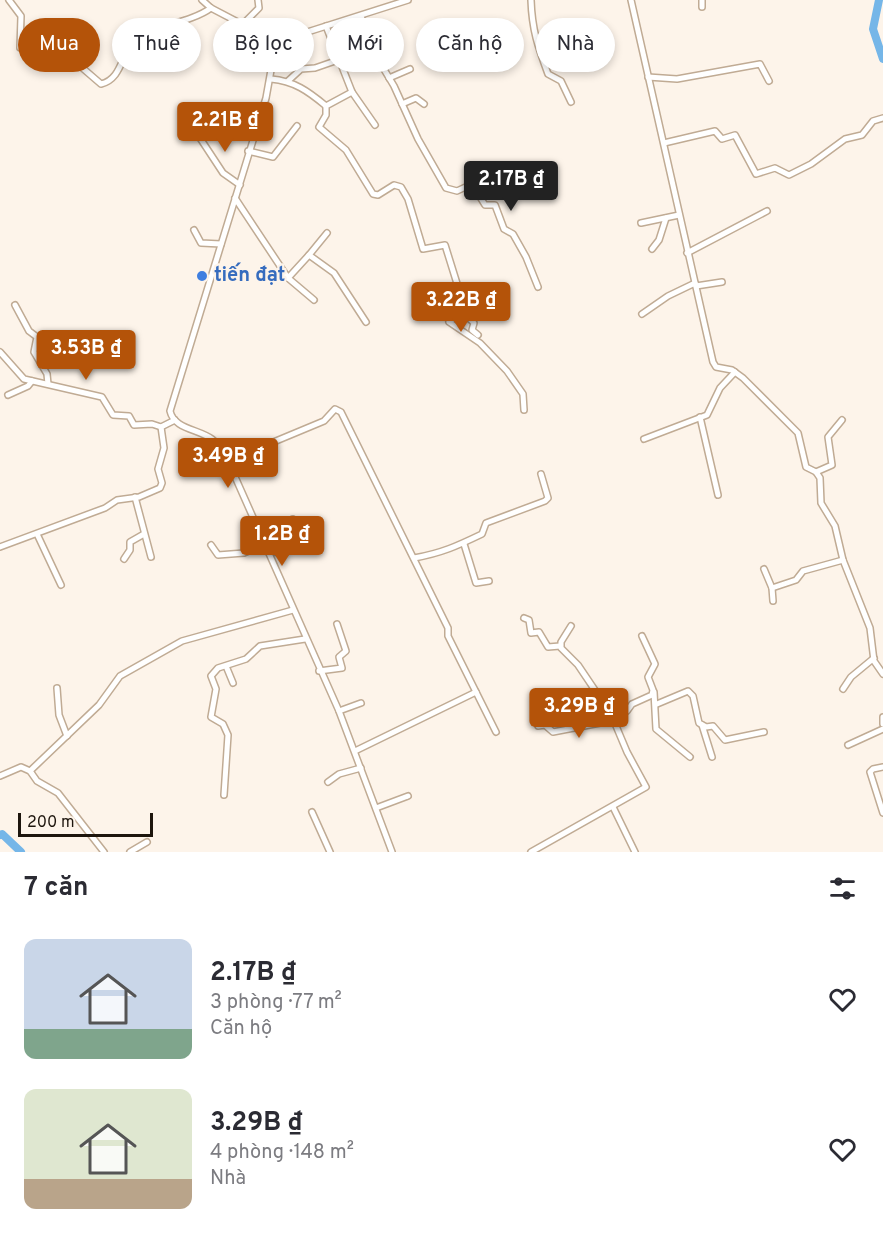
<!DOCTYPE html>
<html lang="vi">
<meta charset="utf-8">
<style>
body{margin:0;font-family:Overpass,sans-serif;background:#f2f2f3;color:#2b2b33;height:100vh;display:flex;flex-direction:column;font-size:22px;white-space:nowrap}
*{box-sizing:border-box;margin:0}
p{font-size:20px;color:#7c7c81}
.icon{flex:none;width:33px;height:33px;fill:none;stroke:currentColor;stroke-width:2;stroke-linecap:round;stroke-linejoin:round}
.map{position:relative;height:852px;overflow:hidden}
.details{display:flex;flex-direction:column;background:#fff;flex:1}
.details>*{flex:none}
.banner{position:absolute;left:18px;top:18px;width:848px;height:54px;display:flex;gap:12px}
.scale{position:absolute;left:18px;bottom:15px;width:135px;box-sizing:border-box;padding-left:6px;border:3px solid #1d150d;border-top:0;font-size:16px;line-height:21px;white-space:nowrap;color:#1d150d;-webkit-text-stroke:4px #fdf4ea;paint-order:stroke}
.price{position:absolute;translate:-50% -51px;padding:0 14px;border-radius:6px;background:#b45309;color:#fff;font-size:20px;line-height:39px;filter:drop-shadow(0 2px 3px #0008)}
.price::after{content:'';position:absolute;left:50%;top:36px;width:18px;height:14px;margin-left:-9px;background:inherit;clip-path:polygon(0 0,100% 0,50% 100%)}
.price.current{background:#222;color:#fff}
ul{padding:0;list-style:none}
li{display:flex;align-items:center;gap:18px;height:150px;padding:0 24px}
li span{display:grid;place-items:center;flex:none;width:168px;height:120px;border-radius:12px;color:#555}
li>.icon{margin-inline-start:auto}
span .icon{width:72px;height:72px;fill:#fffc;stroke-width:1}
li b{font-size:26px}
h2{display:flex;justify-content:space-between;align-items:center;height:72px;padding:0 24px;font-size:26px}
.chip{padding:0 21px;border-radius:27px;background:#fff;box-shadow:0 3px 9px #0003;font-size:21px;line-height:54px}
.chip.current{background:#b45309;color:#fff}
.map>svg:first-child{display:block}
</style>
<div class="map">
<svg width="883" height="852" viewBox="0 0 883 852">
<rect width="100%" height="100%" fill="#fdf4ea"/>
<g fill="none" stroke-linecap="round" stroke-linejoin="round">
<!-- river -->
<g stroke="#75b6e8" stroke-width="8">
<polyline points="879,0 873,29 883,59"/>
<polyline points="0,835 2,834 21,852"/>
</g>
<!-- minor casing -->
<g stroke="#c0ab94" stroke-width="8">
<g id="minor">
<path d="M 9,0 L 21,16 L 20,48 L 47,46 L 72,59 L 101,84 C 122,79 121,54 134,41 C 148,26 189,24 211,8"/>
<polyline points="202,0 211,8 276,42 408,0"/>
<path d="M 531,0 C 532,30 538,47 548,74 L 561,81 L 571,102"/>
<polyline points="631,0 713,362 716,367 732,370 743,378 798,433 806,467 816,472 820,478 821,503 835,526 843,560 870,628 874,661 883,674"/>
<polyline points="702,0 702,7"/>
<polyline points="361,16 373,51 394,86 418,139 446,188 457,191 472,184 485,205 495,205 504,229 513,234 526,257 538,287"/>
<polyline points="243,24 259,8 258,0"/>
<polyline points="326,26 352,92 375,125"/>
<path d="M 276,42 L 266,98 L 170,411 C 174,429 198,429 212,439 C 219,444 224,453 228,461 L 339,711 L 392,852"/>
<polyline points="172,66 189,47 177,25"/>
<polyline points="648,77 677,79 760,64 769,81"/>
<polyline points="389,78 410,69"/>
<path d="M 271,79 C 294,81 308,91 326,106"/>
<polyline points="288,81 301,69 315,68 341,59"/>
<polyline points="352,92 326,106 326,115 319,127 346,150 373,194 378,195 394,185 401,187 408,199 423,249 445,245 464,306 462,312 449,322 480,343 507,371 523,394 524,410"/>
<polyline points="402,104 416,98 424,104"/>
<polyline points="198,135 223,173 240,185"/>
<polyline points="664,143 715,131 722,139 735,135 756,174 775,168 789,175 811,164 845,139 862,135 873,121 883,118"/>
<polyline points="248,151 273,157 297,126"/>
<polyline points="235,198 288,278 309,255 334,273 366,322"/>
<polyline points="641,223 679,215"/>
<polyline points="194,230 201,243 221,244"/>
<polyline points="652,249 659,240 666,218"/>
<polyline points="687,253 767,211"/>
<polyline points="309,255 327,233"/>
<polyline points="288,278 314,300"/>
<polyline points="696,286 722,282"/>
<polyline points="15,305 29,331 37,337 34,352 47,374 48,384"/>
<polyline points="462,312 474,323 472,330 478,335"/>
<polyline points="642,314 668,296 695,283"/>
<polyline points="0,352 24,379 102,397 113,415 129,416 134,425 152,424 161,427 175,420"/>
<polyline points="8,395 28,386 32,381"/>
<polyline points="700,417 718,495"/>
<polyline points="644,439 707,415 720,388 735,372"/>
<polyline points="228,461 324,421 335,409 341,412 448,628 448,636 496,732"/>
<polyline points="816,472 832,465 828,437 842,420"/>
<polyline points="135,497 151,557"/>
<polyline points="37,534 61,585"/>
<polyline points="260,534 293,519 310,543"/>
<polyline points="464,544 476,583 489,581"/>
<polyline points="211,545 218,555 244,553 264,544"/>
<polyline points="0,547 105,508 117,500 139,497 160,488 162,483 158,469 164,448 161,427"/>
<polyline points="266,548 283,555 292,547"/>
<path d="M 414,558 C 442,553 457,546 482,534 L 486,523 L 545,501 L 548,498 L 541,474"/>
<polyline points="124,559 130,550 130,542 144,534"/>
<polyline points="764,569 772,588 773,601"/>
<polyline points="772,588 796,580 803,571 843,560"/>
<polyline points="524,618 529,620 531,633 539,632 548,647 560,646"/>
<polyline points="226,666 233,683"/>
<polyline points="319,671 342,668 339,657 346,651 337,624"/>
<polyline points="57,688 59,715 67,736"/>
<polyline points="843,689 851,677 874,658"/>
<polyline points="654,692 656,729 690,757"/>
<polyline points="657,704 688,691 693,696 699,723 706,727 713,726 725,740 764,732"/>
<polyline points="339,711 361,703"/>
<polyline points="883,717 883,724"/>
<polyline points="702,725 712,757"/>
<polyline points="538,726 545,725 553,732 600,723 627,711 632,704 652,695 653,690 648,677 655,664 642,636"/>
<polyline points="848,745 883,729"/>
<polyline points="355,751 476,692"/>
<polyline points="883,767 873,769 870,772 883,813"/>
<polyline points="30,771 99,705 120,676 182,641 293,610"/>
<polyline points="0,776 21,767 30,771 37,781 58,793 104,852"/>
<polyline points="328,782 339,774 361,768"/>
<polyline points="224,795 228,735 223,724 211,717 216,689 211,676 218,668 246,659 260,646 305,639"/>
<polyline points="613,807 635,852"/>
<polyline points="376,808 408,796"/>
<polyline points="312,812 330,852"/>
<polyline points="130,852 147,842"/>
<polyline points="531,852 646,787 627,752 611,714 578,665 561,648 561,642 571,626"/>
</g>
</g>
<!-- minor -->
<use href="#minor" stroke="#fff" stroke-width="5"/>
</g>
<!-- markers -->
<circle fill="#3f7fe0" stroke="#fdf4ea" stroke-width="2" cx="202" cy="276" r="6"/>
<g text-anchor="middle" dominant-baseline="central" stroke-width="4.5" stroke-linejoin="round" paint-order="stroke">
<!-- shop labels -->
<g font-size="20" font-weight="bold" fill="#366cbe" stroke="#fdf4ea" text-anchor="start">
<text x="214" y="276">tiến đạt</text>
</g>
</g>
</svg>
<div class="scale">200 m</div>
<b class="price" style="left:225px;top:153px">2.21B ₫</b>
<b class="price current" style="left:511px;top:212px">2.17B ₫</b>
<b class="price" style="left:461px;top:333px">3.22B ₫</b>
<b class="price" style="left:86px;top:381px">3.53B ₫</b>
<b class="price" style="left:228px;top:489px">3.49B ₫</b>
<b class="price" style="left:282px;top:567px">1.2B ₫</b>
<b class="price" style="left:579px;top:739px">3.29B ₫</b>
<div class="banner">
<a class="chip current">Mua</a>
<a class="chip">Thuê</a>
<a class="chip">Bộ lọc</a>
<a class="chip">Mới</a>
<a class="chip">Căn hộ</a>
<a class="chip">Nhà</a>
</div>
</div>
<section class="details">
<h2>7 căn<svg class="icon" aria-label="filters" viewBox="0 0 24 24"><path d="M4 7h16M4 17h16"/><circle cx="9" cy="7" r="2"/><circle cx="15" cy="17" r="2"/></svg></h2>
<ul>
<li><span style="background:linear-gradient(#c9d6e8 75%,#7fa58c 0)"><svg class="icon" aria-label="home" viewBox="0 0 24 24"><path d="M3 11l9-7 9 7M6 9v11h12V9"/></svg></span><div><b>2.17B ₫</b><p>3 phòng · 77 m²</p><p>Căn hộ</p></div><svg class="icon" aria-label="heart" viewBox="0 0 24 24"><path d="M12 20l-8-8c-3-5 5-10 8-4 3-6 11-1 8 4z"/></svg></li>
<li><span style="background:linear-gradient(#dfe7d0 75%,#b9a48a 0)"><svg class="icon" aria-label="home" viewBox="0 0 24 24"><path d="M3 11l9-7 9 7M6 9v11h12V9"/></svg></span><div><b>3.29B ₫</b><p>4 phòng · 148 m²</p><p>Nhà</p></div><svg class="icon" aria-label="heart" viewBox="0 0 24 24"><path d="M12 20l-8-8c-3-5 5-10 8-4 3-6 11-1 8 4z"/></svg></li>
</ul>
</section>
